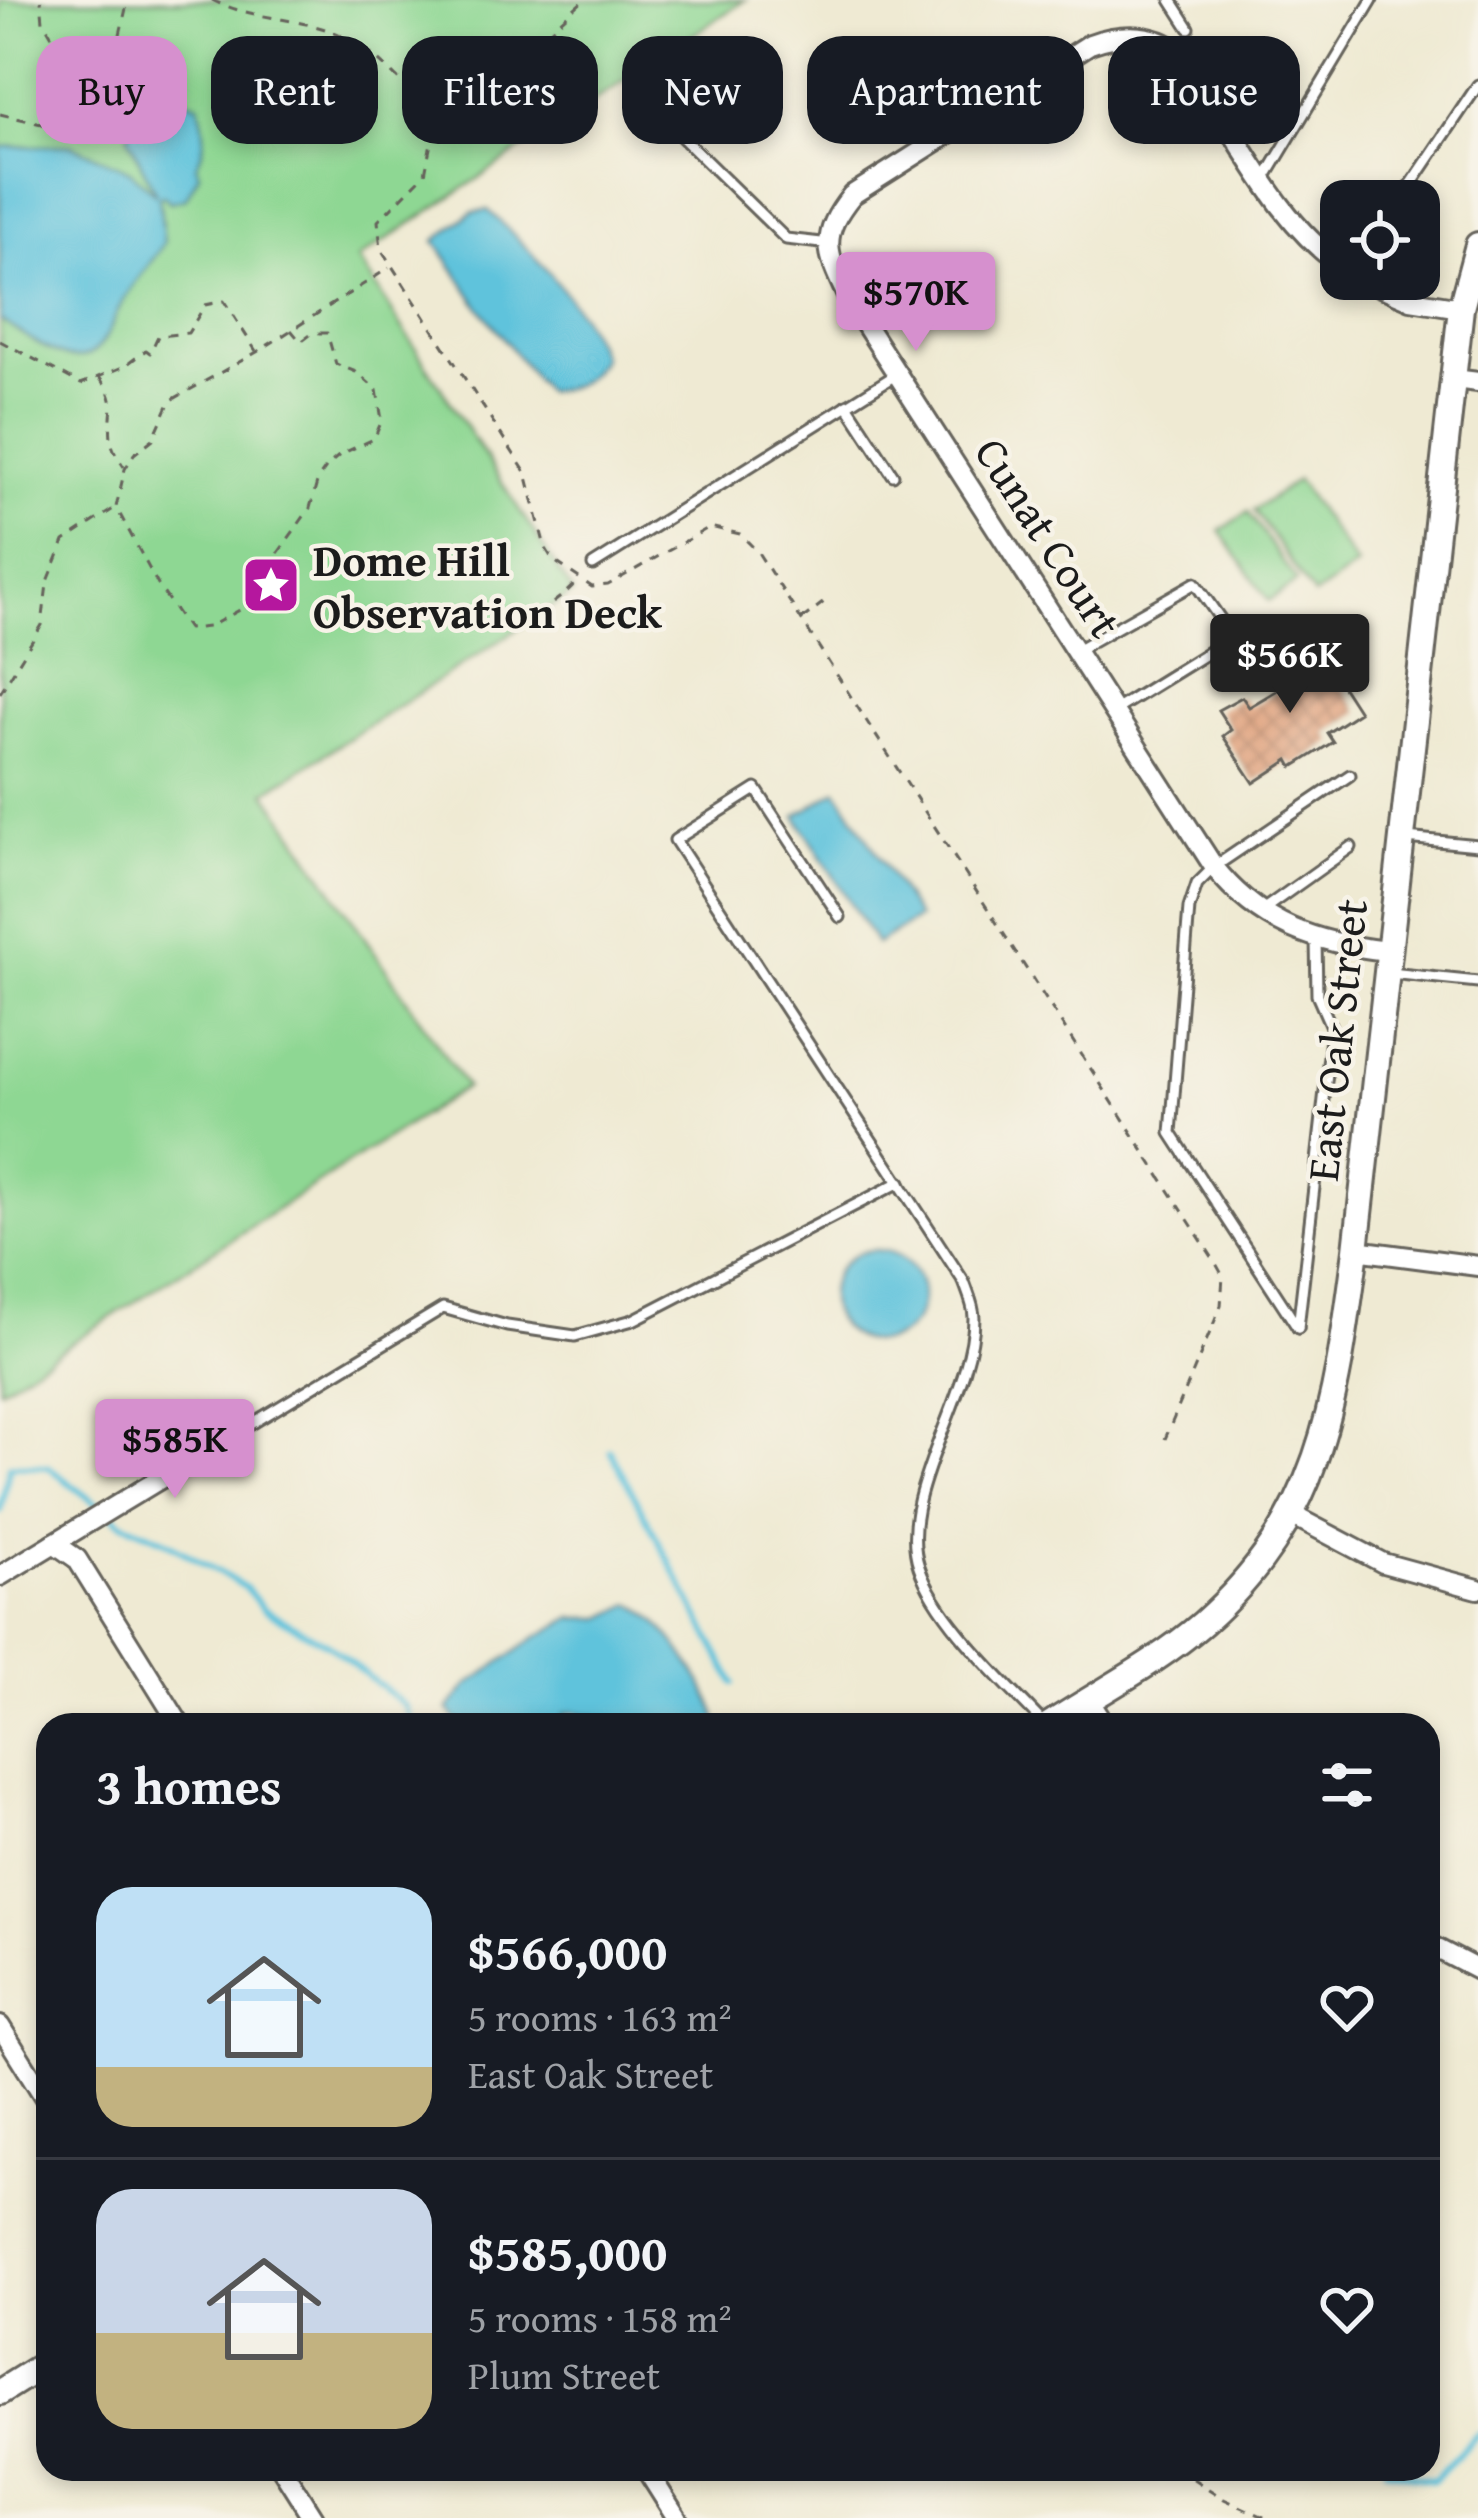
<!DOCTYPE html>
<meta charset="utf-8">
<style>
body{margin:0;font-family:"Gentium Book Plus",serif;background:#242831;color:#f1f3f6;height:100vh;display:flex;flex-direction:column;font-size:45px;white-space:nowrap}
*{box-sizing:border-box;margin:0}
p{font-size:39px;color:#9ea1a6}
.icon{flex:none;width:66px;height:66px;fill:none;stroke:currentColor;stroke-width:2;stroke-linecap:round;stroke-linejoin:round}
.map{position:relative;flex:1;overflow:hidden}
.side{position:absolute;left:36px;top:1713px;width:1404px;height:768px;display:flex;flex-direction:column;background:#171b24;border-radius:36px;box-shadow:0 6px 18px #0003}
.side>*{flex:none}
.hud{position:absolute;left:36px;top:36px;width:1407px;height:108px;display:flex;gap:24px}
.buttons{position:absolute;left:1320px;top:180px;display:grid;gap:24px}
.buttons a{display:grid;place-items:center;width:120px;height:120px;border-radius:24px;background:#171b24;box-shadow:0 6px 18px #0003;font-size:60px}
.price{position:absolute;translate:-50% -102px;padding:0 27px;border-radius:12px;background:#d690ce;color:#111;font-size:39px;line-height:78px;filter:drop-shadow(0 3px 6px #0008)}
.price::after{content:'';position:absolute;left:50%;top:72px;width:36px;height:27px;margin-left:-18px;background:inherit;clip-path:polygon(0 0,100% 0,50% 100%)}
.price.active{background:#222;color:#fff}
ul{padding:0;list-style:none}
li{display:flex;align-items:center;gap:36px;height:300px;padding:0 60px}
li+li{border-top:3px solid #363941}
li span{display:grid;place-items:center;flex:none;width:336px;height:240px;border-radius:36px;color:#555}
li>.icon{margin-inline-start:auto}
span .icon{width:144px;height:144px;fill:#fffc;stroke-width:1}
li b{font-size:51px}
h2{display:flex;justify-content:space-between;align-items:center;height:144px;padding:0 60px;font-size:51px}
.tag{padding:0 42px;border-radius:36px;background:#171b24;box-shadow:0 6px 18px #0003;font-size:42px;line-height:108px}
.tag.active{background:#d690ce;color:#111}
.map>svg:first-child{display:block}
</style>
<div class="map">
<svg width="1478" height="2518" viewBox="0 0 1478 2518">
<defs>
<pattern id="building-cross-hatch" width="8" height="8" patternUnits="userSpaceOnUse" patternTransform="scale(3)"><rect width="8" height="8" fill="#df9d77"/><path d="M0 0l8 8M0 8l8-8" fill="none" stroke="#b47f61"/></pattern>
</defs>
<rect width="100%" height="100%" fill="#f7f3e8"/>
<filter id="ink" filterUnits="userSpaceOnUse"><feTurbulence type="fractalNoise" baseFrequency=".00833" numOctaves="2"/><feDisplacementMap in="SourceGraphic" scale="24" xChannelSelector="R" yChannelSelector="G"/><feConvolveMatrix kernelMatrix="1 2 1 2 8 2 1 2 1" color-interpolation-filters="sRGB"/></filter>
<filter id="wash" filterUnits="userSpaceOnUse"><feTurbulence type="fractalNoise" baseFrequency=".004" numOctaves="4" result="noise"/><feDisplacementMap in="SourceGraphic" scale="48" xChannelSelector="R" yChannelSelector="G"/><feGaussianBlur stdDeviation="2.7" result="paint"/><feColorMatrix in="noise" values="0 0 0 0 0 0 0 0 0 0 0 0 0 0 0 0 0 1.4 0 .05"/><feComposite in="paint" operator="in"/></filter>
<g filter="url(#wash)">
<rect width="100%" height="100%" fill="#efead3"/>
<!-- green -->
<g fill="#8ed793" stroke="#557a58" stroke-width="3">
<polygon points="0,0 745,0 358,259 573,593 266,792 466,1087 0,1389"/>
<polygon points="1297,480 1357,566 1314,596 1254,510"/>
<polygon points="1248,512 1297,582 1269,601 1220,531"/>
</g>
<!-- water -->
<g fill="#5ec3dc" stroke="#3d707c" stroke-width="3">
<path d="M 175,81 L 186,100 L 198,104 C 205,124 208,146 196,165 L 199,174 L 186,198 L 170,202 L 163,195 L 159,197 L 164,243 C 152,262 138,278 126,296 C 111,317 108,357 75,358 C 56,358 17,330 0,320 L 0,147 L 72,145 L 130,171 L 156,195 L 128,136 L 151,91 L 172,87 Z"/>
<path d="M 488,210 C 533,252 579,300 602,357 C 588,382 573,389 545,392 L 481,309 L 435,241 L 472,212 Z"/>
<polygon points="837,790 918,918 876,944 796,816"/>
<circle cx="876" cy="1296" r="46"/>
<path d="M 631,1604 C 659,1611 717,1696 718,1725 L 638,1725 L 573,1712 L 564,1714 L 566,1725 L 460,1725 L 448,1709 L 468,1685 L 535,1638 L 572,1618 L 603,1618 Z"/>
</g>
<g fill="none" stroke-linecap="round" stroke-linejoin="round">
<!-- stream -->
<g stroke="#5ec3dc" stroke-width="6">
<polyline points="610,1450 734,1683"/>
<polyline points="0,1511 10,1465 48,1467 121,1522 164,1540 246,1588 263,1609 329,1645 405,1706 413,1725"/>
<polyline points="1386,2469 1433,2480 1478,2434"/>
</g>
</g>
<g id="blocks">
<!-- building -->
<polygon fill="url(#building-cross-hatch)" points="1325,638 1342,665 1332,670 1359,712 1327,733 1333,742 1293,767 1289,760 1254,783 1223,736 1231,730 1218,710 1242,697 1249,707 1303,675 1293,658"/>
</g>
</g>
<g filter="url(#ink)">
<use href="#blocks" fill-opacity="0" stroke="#66645c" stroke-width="3"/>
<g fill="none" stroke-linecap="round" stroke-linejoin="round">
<!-- lane casing -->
<g stroke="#66645c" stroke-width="15">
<g id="lane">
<polyline points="1171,0 1189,28"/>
<polyline points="649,105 786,239 830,244"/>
<polyline points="1264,180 1372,0"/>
<polyline points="1400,201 1478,85"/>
<polyline points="847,405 893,475"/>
<polyline points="593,565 897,374"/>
<polyline points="1075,651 1195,583 1233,637 1115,710"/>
<polyline points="1406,838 1478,845"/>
<polyline points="1264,909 1351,847"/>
<path d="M 840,917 L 756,789 L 675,840 L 964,1282 C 968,1293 974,1306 974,1318 C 974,1394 895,1495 919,1567 C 937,1621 1006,1683 1045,1725"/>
<polyline points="1390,973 1478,982"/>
<polyline points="1298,1328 1171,1133 1189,908 1197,884 1214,867 1350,775"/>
<polyline points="1298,1328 1332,1029 1317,995 1316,939"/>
<polyline points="195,1458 443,1308 507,1326 575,1336 633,1320 900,1182"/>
</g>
</g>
<!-- street casing -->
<g stroke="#66645c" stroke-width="24">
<g id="street">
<path d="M 1341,265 C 1285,227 1251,161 1215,105 C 1205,90 1197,71 1185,58 C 1159,31 1121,33 1090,44 L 852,195 C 819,236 826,252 847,296 L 1214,867 C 1260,925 1316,943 1387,951"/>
<polyline points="1362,279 1411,300 1461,308"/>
<polyline points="1454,379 1478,382"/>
<polyline points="1356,1250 1478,1266"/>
<polyline points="1292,1515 1383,1563 1478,1589"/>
<polyline points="54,1543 77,1559 180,1725"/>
<polyline points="0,1576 193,1459"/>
<polyline points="1088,1699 1105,1725"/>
<polyline points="1428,1944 1478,1970"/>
<polyline points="0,2026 48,2103"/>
<polyline points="282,2469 313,2518"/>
<polyline points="646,2469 677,2518"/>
</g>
</g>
<!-- secondary casing -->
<g stroke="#66645c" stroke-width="30">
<g id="secondary">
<path d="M 1049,1725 C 1099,1692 1157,1663 1203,1623 C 1323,1517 1336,1400 1356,1250 L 1461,308 L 1478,245"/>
<polyline points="0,2392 48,2362"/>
</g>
</g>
<!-- path -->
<g stroke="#66645c" stroke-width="3" stroke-dasharray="9 9" stroke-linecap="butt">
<path d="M 212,0 C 252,20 300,17 341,35 C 375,50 402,86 430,109 L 444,113 L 480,92 L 584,0"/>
<polyline points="95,104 135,107"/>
<polyline points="112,106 118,43 128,0"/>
<polyline points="437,111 425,174 378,221 381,249 526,473 545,547 553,560 592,587 608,585 710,527 740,534 757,551 1214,1260 1223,1276 1221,1306 1165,1439"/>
<polyline points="0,114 54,127 91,126 99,116 43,21 41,0"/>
<polyline points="291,330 301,342 313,333 327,333 336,364 356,372 377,390 382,420 374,439 341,454 328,465 318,479 310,508 276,556 279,588 209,627 188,629 158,585 116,507 125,469 134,454 153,439 170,401 257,352 389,268"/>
<polyline points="0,341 81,384 125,366 146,350 150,353 158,336 188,333 205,305 224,301 256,351"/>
<path d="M 99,377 C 120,405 108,408 111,438 C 111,448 119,459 124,467"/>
<polyline points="802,619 824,602"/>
<path d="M 504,625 C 534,616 557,604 578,580"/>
<polyline points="0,693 42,625 47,584 64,541 115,508"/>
<polyline points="1178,2469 1224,2499 1266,2518"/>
</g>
<!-- lane -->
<use href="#lane" stroke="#fff" stroke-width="9"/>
<!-- street -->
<use href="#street" stroke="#fff" stroke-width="18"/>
<!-- secondary -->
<use href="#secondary" stroke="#fff" stroke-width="24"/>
</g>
</g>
<!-- icons -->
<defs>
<g id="sight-square" transform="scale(3)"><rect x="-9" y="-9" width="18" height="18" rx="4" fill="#b5179e" stroke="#f7f3e8"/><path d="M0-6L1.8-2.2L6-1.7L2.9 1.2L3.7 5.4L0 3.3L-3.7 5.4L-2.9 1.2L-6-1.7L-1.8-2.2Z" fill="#fff"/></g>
</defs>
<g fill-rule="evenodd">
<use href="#sight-square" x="271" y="585"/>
</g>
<g text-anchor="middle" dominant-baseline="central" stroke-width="9" stroke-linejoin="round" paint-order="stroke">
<!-- street labels -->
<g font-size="45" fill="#1c1c1c" stroke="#f7f3e8">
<text transform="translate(1049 537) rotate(57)">Cunat Court</text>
<text transform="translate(1336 1040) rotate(-84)">East Oak Street</text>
</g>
<!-- poi labels -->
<g font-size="45" font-weight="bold" fill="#1c1c1c" stroke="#f7f3e8" text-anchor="start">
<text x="313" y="559">Dome Hill<tspan x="313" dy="52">Observation Deck</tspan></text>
</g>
</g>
</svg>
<div class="buttons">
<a><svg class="icon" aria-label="locate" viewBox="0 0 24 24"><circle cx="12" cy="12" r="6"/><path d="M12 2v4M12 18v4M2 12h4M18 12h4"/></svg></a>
</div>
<b class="price" style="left:916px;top:354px">$570K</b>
<b class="price active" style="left:1290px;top:716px">$566K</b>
<b class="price" style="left:175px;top:1501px">$585K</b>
<div class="hud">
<a class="tag active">Buy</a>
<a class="tag">Rent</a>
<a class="tag">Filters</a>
<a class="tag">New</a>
<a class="tag">Apartment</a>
<a class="tag">House</a>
</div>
<section class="side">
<h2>3 homes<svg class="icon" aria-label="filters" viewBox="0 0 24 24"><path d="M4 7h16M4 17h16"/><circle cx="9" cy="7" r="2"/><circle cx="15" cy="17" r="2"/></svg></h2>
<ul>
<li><span style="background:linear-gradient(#bfe0f5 75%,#c2b280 0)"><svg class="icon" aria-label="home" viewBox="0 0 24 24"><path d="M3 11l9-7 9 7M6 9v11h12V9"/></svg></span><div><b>$566,000</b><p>5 rooms · 163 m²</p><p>East Oak Street</p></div><svg class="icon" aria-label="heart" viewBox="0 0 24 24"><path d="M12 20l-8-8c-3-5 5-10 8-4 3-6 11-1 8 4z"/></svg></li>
<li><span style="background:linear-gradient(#c9d6e8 60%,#c2b280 0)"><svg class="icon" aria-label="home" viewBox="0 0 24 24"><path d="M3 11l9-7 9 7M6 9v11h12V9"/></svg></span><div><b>$585,000</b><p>5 rooms · 158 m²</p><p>Plum Street</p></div><svg class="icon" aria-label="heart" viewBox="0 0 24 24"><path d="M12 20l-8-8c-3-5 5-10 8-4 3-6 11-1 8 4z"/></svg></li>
</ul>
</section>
</div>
